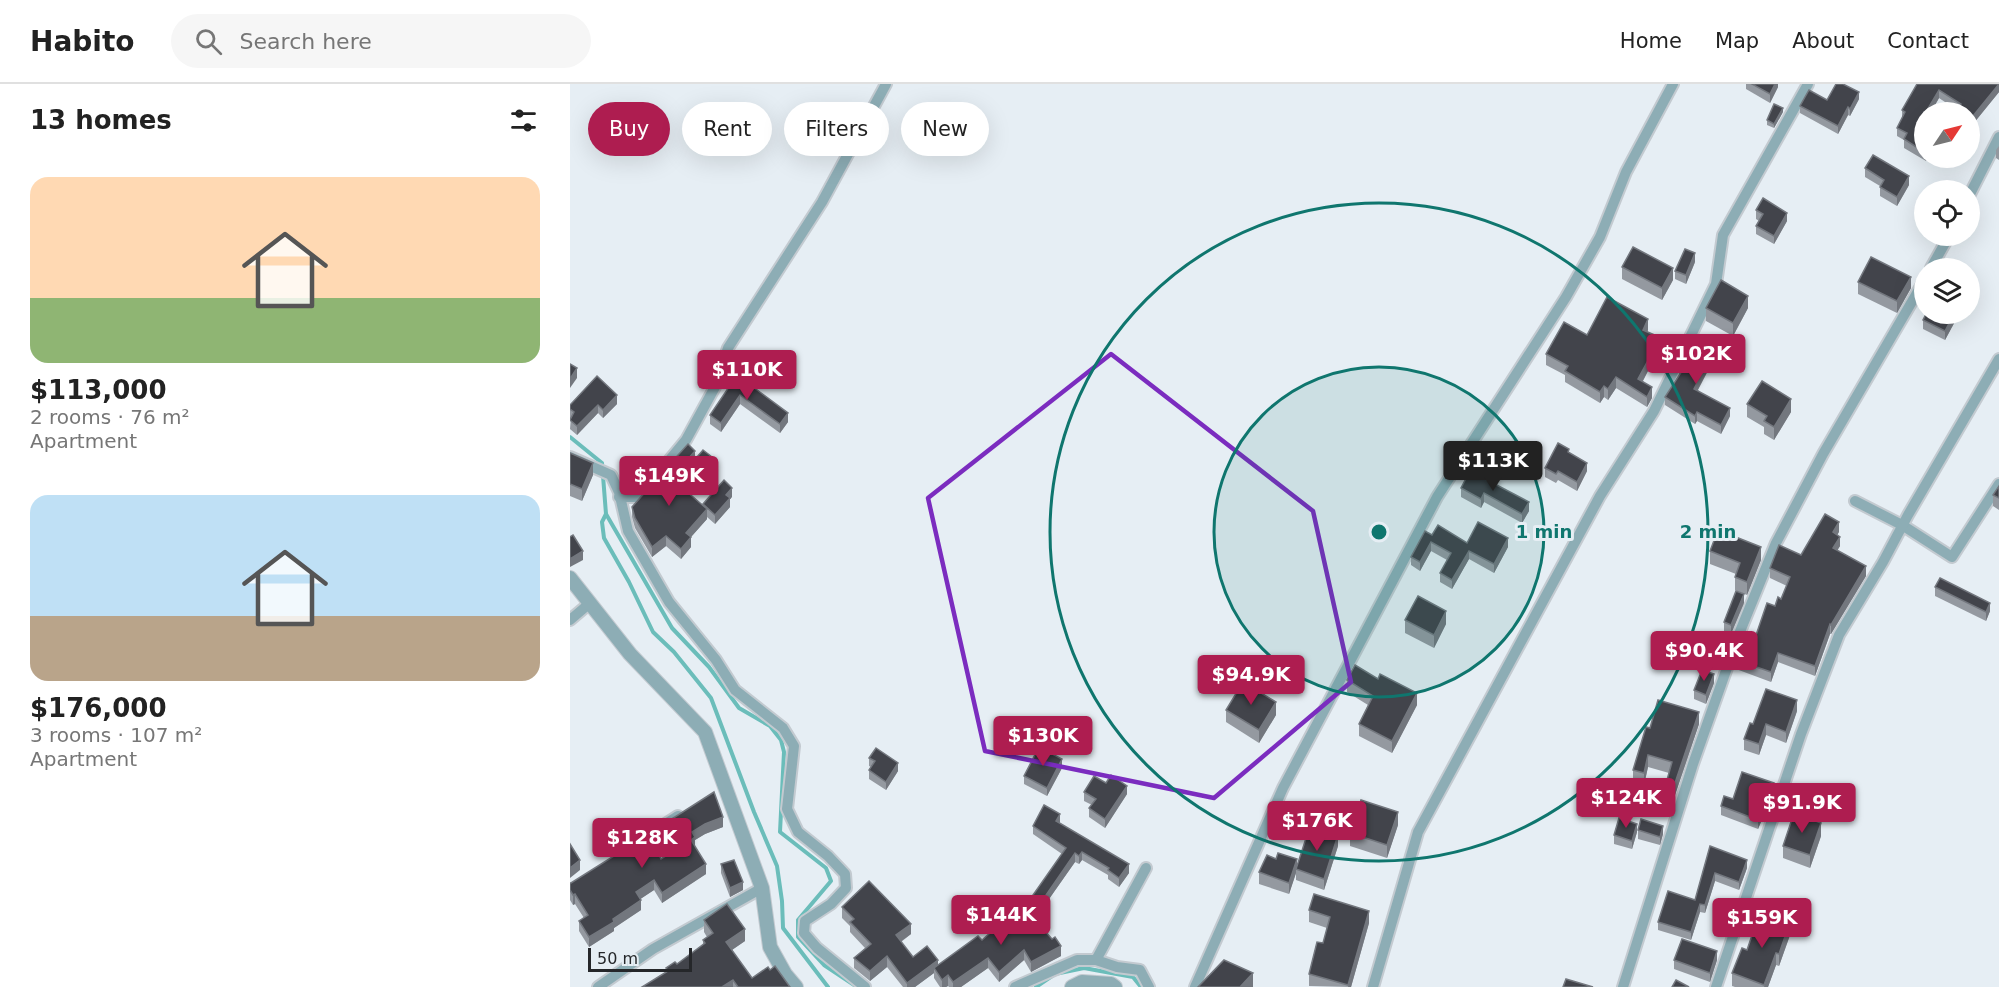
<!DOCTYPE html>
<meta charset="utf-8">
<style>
body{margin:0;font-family:"DejaVu Sans",sans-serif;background:#f6f6f6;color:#222;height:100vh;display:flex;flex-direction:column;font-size:22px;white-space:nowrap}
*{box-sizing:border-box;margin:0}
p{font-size:20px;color:#767676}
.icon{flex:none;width:33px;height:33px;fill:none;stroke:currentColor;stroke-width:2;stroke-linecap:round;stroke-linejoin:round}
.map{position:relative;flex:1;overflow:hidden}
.drawer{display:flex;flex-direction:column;background:#fff;width:570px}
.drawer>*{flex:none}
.banner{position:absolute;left:18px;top:18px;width:570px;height:54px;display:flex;gap:12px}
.needle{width:39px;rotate:55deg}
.tools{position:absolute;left:1344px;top:18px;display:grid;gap:12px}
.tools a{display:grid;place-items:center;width:66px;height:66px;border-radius:50%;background:#fff;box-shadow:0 6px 24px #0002;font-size:30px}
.scale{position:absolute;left:18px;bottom:15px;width:104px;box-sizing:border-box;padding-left:6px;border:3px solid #25272a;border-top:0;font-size:16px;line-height:21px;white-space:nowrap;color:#25272a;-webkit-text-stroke:4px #e6eef4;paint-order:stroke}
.price{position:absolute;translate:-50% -51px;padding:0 14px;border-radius:6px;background:#ae1d50;color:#fff;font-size:20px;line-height:39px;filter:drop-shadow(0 2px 3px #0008)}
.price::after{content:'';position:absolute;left:50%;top:36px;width:18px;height:14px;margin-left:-9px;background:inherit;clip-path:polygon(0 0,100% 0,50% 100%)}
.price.on{background:#222;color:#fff}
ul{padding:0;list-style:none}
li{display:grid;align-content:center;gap:12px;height:318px;padding:0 30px}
li span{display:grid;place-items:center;height:186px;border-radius:18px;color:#555}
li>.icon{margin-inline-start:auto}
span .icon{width:108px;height:108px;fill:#fffc;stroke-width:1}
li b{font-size:26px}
h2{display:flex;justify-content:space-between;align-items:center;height:72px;padding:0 30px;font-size:26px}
.pill{padding:0 21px;border-radius:27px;background:#fff;box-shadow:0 6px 24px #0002;font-size:21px;line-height:54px}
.pill.on{background:#ae1d50;color:#fff}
header{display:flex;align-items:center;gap:36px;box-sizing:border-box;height:84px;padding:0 30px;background:#fff;border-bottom:2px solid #e0e0e0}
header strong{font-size:28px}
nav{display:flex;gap:33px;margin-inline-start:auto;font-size:21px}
.search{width:420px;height:54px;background:#f6f6f6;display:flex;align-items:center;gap:15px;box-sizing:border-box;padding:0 21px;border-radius:33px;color:#767676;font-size:22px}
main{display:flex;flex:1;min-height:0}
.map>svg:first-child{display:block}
</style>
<header>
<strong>Habito</strong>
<div class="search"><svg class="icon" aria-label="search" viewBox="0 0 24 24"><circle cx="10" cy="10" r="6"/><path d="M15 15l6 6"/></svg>Search here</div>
<nav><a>Home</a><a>Map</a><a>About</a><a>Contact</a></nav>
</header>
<main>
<section class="drawer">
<h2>13 homes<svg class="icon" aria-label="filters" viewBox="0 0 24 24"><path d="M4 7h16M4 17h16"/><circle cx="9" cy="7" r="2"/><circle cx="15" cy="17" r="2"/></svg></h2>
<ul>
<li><span style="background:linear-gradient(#ffd9b3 65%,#8fb573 0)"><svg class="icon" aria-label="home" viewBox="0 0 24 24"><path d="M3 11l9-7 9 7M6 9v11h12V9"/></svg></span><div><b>$113,000</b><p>2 rooms · 76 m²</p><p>Apartment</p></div></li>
<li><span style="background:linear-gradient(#bfe0f5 65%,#b9a48a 0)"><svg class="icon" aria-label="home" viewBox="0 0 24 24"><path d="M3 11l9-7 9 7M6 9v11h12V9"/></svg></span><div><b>$176,000</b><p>3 rooms · 107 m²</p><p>Apartment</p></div></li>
</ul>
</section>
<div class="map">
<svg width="1429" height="903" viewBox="0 0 1429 903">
<rect width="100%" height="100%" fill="#e6eef4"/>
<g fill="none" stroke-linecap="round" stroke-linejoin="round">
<!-- stream -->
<g stroke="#6bbdba" stroke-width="4">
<polyline points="0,353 32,379 36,430 102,544 139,583 169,624 200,642 211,656 214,668 210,748 256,784 261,797 228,836 228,853 254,881 287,903"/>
<polyline points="36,430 32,438 34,454 59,498 83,548 104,568 141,614 184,728 207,782 212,817 213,844 258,903"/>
<polyline points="466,903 485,890 514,884 563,893 571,903"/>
</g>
<!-- minor casing -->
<g stroke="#c3cad0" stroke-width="14">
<g id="minor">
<polyline points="1400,110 1429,53"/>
<polyline points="1361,184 1379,152"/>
<polyline points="0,373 41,391 49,408 58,447 99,518 146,576 165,606 213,644 224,662 217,725 228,748 258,772 275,790 276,804 261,820 235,837 234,849 247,864 295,903"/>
<polyline points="49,413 69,413 116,356 145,303 158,264 252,118 316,0"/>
<polyline points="1285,417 1332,441 1382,473 1429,400"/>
<polyline points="0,536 20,519"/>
<polyline points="63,761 108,732"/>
<polyline points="526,876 576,784"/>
<polyline points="28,903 83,865 192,804"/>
<polyline points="445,903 507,876 526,876 547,883 570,886 579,903"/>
<polyline points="625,903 713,704 775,587 867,413 996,213 1030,153 1056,88 1103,0"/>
<polyline points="803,903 848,748 1030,412 1084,327 1146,200 1153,151 1238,0"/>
<polyline points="1053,903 1123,680 1169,550 1206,459 1253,370 1354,197"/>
<polyline points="1146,903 1231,650 1269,551 1313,478 1338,431 1429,275"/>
</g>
</g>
<!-- tertiary casing -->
<g stroke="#c3cad0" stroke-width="16">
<g id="tertiary">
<polyline points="0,494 60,570 135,648 192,804 200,863 215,890 226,903"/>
<polyline points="502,903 512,898 541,900 545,903"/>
</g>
</g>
<!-- minor -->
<use href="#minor" stroke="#8dadb5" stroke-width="10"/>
<!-- tertiary -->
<use href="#tertiary" stroke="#8dadb5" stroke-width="14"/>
</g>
<!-- wall -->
<g fill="#9499a0">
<polygon points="1176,0 1208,0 1208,3 1200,19 1176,5"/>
<polygon points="1347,0 1429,0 1429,8 1403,40 1400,37 1400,28 1390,28 1369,14 1361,28 1354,28 1354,74 1358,74 1356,77 1334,64 1334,56 1327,52 1327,44 1332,34 1332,26"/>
<polygon points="1289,15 1280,32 1278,31 1268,50 1230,29 1230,22 1257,16"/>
<polygon points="1213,28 1204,44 1197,41 1197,36"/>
<polygon points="1429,62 1429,76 1426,74 1426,66"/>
<polygon points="1295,84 1339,101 1327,122 1310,112 1310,102 1295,93"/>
<polygon points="1186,126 1217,137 1204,160 1186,150 1186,142 1189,137 1186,135"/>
<polygon points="1125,178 1116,200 1105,195 1105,187"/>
<polygon points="1052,183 1103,196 1092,216 1052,195"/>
<polygon points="1288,198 1341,204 1327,229 1288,210"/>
<polygon points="1136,224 1178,224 1163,252 1136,237"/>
<polygon points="1356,230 1389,230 1375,256 1353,245 1353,236"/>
<polygon points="1078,246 1077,248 1103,270 1095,288 1081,281 1073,297 1082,314 1077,323 1046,304 1038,316 1034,313 1030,319 995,298 995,291 976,281 976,270 1017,251"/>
<polygon points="1145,273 1128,306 1160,332 1151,350 1127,337 1125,340 1095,321 1095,313 1109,292 1109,285"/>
<polygon points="167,291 218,338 210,349 170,320 151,348 140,340 140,331"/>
<polygon points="47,320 33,334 28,329 7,351 0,345 1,334 0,334 0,321"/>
<polygon points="1177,320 1221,328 1204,356 1194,350 1194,343 1177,333"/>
<polygon points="0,369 23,391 12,417 0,412"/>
<polygon points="999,369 1017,387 1007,407 988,396 986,399 975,393 975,384"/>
<polygon points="125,375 146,384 134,398 122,387 122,380 106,398 133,421 162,413 160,415 160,423 145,440 137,433 137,435 121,453 121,463 111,475 96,462 82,473 65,444 62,433 62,423 81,406 81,401"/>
<polygon points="900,387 959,427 952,439 914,418 911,424 891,413 891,404"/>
<polygon points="1429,402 1429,426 1423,422 1423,411"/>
<polygon points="1269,448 1267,451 1270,462 1267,466 1296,492 1261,550 1260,550 1245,592 1208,578 1201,598 1166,585 1166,576 1184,557 1205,522 1211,515 1217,502 1200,494 1200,484 1231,471"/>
<polygon points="862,451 897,459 938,463 924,489 899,475 882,505 870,498 870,489 877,476 861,467 850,487 841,481 841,473"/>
<polygon points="1140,467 1191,476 1177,511 1165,506 1165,493 1166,490 1140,480"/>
<polygon points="1365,503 1420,527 1416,537 1365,512"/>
<polygon points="1174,519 1161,550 1154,547 1154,538"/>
<polygon points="835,536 876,540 864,564 835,549"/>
<polygon points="808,595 847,621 822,669 789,652 789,640 798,621 777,608 777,596"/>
<polygon points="1144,599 1136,620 1124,615 1124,606"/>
<polygon points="656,626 706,631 689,659 656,638"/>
<polygon points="1227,627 1216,659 1196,651 1189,671 1174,666 1174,655 1183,640"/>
<polygon points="1129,640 1105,711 1097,708 1097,696 1099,689 1078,683 1074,701 1063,699 1063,686 1080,644"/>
<polygon points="299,674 328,687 316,706 299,695 299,686 301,683 299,682"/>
<polygon points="492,684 477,712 454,700 454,692"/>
<polygon points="536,699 557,710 535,744 519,733 519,724 522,721 514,717 514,708"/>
<polygon points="1204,707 1188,745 1151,731 1151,722 1163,715"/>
<polygon points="97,738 153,743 135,750 125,756 125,763 136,790 92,819 84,806 70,815 71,826 44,844 44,847 19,863 9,847 9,837 14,834 5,820 3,821 0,816 0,799 87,772 91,775 108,765 97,748"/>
<polygon points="490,738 489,739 559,789 549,803 538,795 538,791 512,776 509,780 505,778 472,825 463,820 463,811 492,770 463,750 463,742"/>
<polygon points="704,739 722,740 717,750 704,743"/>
<polygon points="828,741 817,774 780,762 780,749"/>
<polygon points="1068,746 1093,750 1090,761 1068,755"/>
<polygon points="1067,748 1062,765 1044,760 1044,751"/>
<polygon points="1251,752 1240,784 1213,774 1213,762"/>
<polygon points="768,762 754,806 726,796 726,789 719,810 689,800 689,788 706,775 727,783"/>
<polygon points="1140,762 1177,784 1169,806 1145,797 1135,829 1130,828 1121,856 1088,846 1088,838 1125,816"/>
<polygon points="151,780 173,806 160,813 151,789"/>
<polygon points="272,823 341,850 331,858 343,873 368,882 412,856 491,872 461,888 454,876 429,898 418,884 391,903 379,903 378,902 376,903 370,903 364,894 364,889 345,903 333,903 317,883 300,897 284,884 284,874 295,864 280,848 280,842 272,834"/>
<polygon points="739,826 799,839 781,903 739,902 739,890 753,859 757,844 739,838"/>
<polygon points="134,836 175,857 162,866 182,894 200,886 220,903 72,903 96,888 96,884 107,880 133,861 133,856 137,853 134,848"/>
<polygon points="1220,851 1209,882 1206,881 1198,903 1165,903 1162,902 1162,889 1177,866"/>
<polygon points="1104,876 1147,876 1140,898 1104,885"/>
</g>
<!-- shaded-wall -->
<g fill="#73777e">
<polygon points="1205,0 1208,0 1208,3 1200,19 1200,10"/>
<polygon points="1429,0 1429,8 1403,40 1403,32"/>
<polygon points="1369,6 1369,14 1361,28 1356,28"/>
<polygon points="1289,8 1289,15 1280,32 1280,25"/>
<polygon points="1278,23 1278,31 1268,50 1268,42"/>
<polygon points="1213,24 1213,28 1204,44 1204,40"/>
<polygon points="1339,92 1339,101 1327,122 1327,113"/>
<polygon points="1217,129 1217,137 1204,160 1204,152"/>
<polygon points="1125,169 1125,178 1116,200 1116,191"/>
<polygon points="1103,184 1103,196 1092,216 1092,204"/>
<polygon points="1341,193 1341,204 1327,229 1327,217"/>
<polygon points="1178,212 1178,224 1163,252 1163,239"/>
<polygon points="1384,230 1389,230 1375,256 1375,247"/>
<polygon points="1078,235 1078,246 1073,257 1073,246"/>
<polygon points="1103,259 1103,270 1095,288 1095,277"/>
<polygon points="1145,264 1145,273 1124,313 1124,305"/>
<polygon points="1081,271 1081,281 1068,306 1068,295"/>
<polygon points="7,284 7,294 0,304 0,295"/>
<polygon points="1046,293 1046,304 1038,316 1038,305"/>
<polygon points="1034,302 1034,313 1030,319 1030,308"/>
<polygon points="1082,303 1082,314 1077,323 1077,313"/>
<polygon points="47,311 47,320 33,334 33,326"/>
<polygon points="170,311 170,320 151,348 151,339"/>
<polygon points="1221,315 1221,328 1204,356 1204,343"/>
<polygon points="28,321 28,329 7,351 7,342"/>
<polygon points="1160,324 1160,332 1151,350 1151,341"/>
<polygon points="1127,328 1127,337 1125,340 1125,332"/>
<polygon points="218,329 218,338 210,349 210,340"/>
<polygon points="125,367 125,377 101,404 101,394"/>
<polygon points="146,376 146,384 134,398 134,390"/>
<polygon points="23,379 23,391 12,417 12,405"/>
<polygon points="1017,379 1017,387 1007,407 1007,398"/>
<polygon points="162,404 162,413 160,415 160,423 145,440 145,431 156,411"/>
<polygon points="914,409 914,418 911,424 911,415"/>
<polygon points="959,418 959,427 952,439 952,430"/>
<polygon points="137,425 137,435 121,453 121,463 111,475 111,465 116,449"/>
<polygon points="1269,438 1269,448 1263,458 1263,448"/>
<polygon points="96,452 96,462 82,473 82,463"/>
<polygon points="1270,453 1270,462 1263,474 1263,464"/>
<polygon points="938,454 938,463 924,489 924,480"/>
<polygon points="861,458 861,467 850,487 850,478"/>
<polygon points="1191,463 1191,476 1177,511 1177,498"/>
<polygon points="13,467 13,476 0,483 0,475"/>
<polygon points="899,467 899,475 882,505 882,496"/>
<polygon points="1296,482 1296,492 1261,550 1261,541"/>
<polygon points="1174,510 1174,519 1161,550 1161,541"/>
<polygon points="1420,519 1420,527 1416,537 1416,528"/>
<polygon points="876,527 876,540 864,564 864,551"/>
<polygon points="1260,540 1260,550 1245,592 1245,582"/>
<polygon points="1208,569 1208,578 1201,598 1201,588"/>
<polygon points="1144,590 1144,599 1136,620 1136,611"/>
<polygon points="847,609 847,621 822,669 822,657"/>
<polygon points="1227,616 1227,627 1216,659 1216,648"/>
<polygon points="706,618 706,631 689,659 689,646"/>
<polygon points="1129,628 1129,640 1105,711 1105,699"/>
<polygon points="1196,640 1196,651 1189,671 1189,660"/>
<polygon points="1078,671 1078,683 1074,701 1074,689"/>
<polygon points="492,675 492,684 477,712 477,704"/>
<polygon points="328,679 328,687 316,706 316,698"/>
<polygon points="1204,699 1204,707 1188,745 1188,736"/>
<polygon points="557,702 557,710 535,744 535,735"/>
<polygon points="828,728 828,741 817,774 817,761"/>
<polygon points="490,730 490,738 486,746 486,737"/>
<polygon points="153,733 153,743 135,750 125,756 125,763 121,756 122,748 135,740"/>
<polygon points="722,736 722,740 717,750 717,745"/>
<polygon points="1251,739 1251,752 1240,784 1240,771"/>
<polygon points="1067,740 1067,748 1062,765 1062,757"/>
<polygon points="1093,742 1093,750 1090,761 1090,753"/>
<polygon points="768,751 768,762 754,806 754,795"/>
<polygon points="512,768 512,776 509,780 509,772"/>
<polygon points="505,769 505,778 472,825 472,817"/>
<polygon points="727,775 727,786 726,785 726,789 719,810 719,799"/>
<polygon points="10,776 10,786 0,794 0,784"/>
<polygon points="1177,776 1177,784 1169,806 1169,798"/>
<polygon points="136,780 136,790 92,819 92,809"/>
<polygon points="559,780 559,789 549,803 549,794"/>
<polygon points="1145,789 1145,797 1135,829 1135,821"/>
<polygon points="84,796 84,806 66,818 66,808"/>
<polygon points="173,798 173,806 160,813 160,804"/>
<polygon points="5,810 5,820 3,821 3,811"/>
<polygon points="71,816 71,826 44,844 44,847 19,863 19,853 43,835"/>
<polygon points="1130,820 1130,828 1121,856 1121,848"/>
<polygon points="799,827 799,839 781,903 778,903"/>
<polygon points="1220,838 1220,851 1209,882 1209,870"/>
<polygon points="341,840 341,850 326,861 326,851"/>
<polygon points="175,845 175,857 156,870 156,858"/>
<polygon points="491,862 491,872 461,888 461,878"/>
<polygon points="454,866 454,876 429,898 429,888"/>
<polygon points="1147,867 1147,876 1140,898 1140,889"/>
<polygon points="1206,869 1206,881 1198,903 1194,903"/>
<polygon points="317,872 317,883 300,897 300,887"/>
<polygon points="418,874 418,884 391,903 383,903 383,898"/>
<polygon points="368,876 368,886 364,884 364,889 345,903 337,903 337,899"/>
<polygon points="683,889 683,903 670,903"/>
<polygon points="378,891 378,902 376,903 372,903 372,896"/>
<polygon points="163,896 163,903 152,903"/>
</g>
<!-- building -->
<g fill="#42444b" stroke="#73777e" stroke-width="1.5">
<polygon points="1182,0 1205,0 1200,10"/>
<polygon points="1266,0 1273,0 1289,8 1280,25 1278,23 1268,42 1230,22 1239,6 1257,16"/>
<polygon points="1347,0 1429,0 1403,32 1390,22 1391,20 1369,6 1356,28 1354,28 1354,68 1334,55 1337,49 1327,44 1335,28 1332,26"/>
<polygon points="1204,20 1213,24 1204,40 1197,36"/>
<polygon points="1303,71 1339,92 1327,113 1310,103 1314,96 1295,84"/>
<polygon points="1193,114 1217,129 1204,152 1186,142 1193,130 1186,126"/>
<polygon points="1063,163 1103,184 1092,204 1052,183"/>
<polygon points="1115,165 1125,169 1116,191 1105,187"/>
<polygon points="1301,173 1341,193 1327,217 1288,198"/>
<polygon points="1151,196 1178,212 1163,239 1136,224"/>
<polygon points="1037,213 1078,235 1073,246 1103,259 1095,277 1081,271 1068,295 1082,303 1077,313 1046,293 1038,305 1034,302 1030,308 995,287 998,282 976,270 994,238 1017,251"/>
<polygon points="1356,230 1384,230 1375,247 1353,236"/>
<polygon points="1124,253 1145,264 1124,305 1160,324 1151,341 1127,328 1125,332 1095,313 1112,287 1109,285"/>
<polygon points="0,280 7,284 0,295"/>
<polygon points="167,291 218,329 210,340 170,311 151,339 140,331"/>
<polygon points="27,292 47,311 33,326 28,321 7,342 0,336 4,328 0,325 0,321"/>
<polygon points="1192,297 1221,315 1204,343 1194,337 1197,332 1177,320"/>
<polygon points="988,359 999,365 998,368 1017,379 1007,398 988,387 986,390 975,384"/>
<polygon points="118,360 125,367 101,394 137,425 116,449 121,453 111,465 96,452 82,463 65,434 62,423 78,405 93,411 81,401"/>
<polygon points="133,366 146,376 134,390 122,379"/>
<polygon points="0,369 23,379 12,405 0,400"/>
<polygon points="900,387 959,418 952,430 914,409 911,415 891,404"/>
<polygon points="154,396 162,404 156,411 160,414 145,431 133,420"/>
<polygon points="1429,402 1429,414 1423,411"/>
<polygon points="1255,430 1269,438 1263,448 1270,453 1263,464 1296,482 1261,541 1260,540 1245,582 1208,569 1201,588 1166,576 1174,554 1184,557 1197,519 1205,522 1208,513 1211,515 1220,493 1200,484 1209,461 1231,471"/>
<polygon points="908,438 938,454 924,480 899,467 882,496 870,489 881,469 861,458 850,478 841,473 855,447 862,451 868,441 897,459"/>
<polygon points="1148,446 1191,463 1177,498 1165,493 1170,479 1140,467"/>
<polygon points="3,451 13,467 0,475 0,453"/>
<polygon points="1370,494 1420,519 1416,528 1365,503"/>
<polygon points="1166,507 1174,510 1161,541 1154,538"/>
<polygon points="848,512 876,527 864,551 835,536"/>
<polygon points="785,581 808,595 810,590 847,609 822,657 789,640 803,612 777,596"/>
<polygon points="1132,586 1144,590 1136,611 1124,606"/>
<polygon points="673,598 706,618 689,646 656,626"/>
<polygon points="1196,605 1227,616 1216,648 1196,640 1189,660 1174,655 1180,639 1183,640"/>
<polygon points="1088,616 1129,628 1105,699 1097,696 1102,678 1078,671 1074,689 1063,686 1076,643 1080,644"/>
<polygon points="469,663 492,675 477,704 454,692"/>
<polygon points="306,664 328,679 316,698 299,686 305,677 299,674"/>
<polygon points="1172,688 1204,699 1188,736 1151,722 1154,712 1163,715"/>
<polygon points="541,691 557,702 535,735 519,724 526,715 514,708 524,692 536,699"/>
<polygon points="144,708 153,733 135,740 122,748 125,753 121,756 136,780 92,809 84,796 66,808 71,816 43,835 44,838 19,853 9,837 18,831 5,810 3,811 0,806 0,799 1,799 74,753 87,772 89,771 91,775 112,762 97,738"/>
<polygon points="791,716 828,728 817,761 780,749"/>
<polygon points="474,721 490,730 486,737 559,780 549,794 538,786 539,784 512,768 509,772 505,769 472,817 463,811 496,764 463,742"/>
<polygon points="1224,729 1251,739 1240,771 1213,762"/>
<polygon points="708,730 722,736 717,745 704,739"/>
<polygon points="1049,734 1067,740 1062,757 1044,751"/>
<polygon points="1071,735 1093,742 1090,753 1068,746"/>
<polygon points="740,742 768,751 754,795 726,785"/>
<polygon points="0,760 10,776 0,784"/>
<polygon points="1140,762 1177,776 1169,798 1145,789 1135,821 1130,820 1121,848 1088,838 1098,807 1125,816"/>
<polygon points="708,769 727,775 719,799 689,788 697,771 706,775"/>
<polygon points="164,776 173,798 160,804 151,780"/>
<polygon points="299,797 341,840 326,851 343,873 357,862 368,876 337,899 317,872 300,887 284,874 301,860 280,838 284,835 272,823"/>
<polygon points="744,810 799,827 778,901 739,890 747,858 753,859 760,833 739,826"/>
<polygon points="157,820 175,845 156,858 182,894 198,883 200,886 205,882 220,903 168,903 163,896 152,903 72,903 98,887 96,884 105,878 107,880 135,859 133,856 143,849 134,836"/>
<polygon points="452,821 482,855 485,853 491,862 461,878 454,866 429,888 418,874 383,898 378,891 372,896 364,884 408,852 412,856"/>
<polygon points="1190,828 1220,838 1209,870 1206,869 1194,901 1162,889 1172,864 1177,866"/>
<polygon points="1112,855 1147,867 1140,889 1104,876"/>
<polygon points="654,876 683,889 670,903 628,903"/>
<polygon points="996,895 1023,903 993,903"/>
<polygon points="1106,896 1119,903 1102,903"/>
</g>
<!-- marked area -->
<path fill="none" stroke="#7b2cbf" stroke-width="4.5" stroke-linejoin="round" d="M 541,270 L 743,427 L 781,598 L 644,714 L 415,667 L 358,414 Z"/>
<!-- distance rings -->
<circle cx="809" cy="448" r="165" fill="#0f766e" fill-opacity=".12"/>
<g fill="none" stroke="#0f766e" stroke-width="3">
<circle cx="809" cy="448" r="165"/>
<circle cx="809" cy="448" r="329"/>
</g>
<circle cx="809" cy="448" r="9" fill="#0f766e" stroke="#e6eef4" stroke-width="3"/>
<g font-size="18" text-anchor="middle" font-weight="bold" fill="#0f766e" stroke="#e6eef4" stroke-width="6" stroke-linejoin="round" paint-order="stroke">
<text x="974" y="454">1 min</text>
<text x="1138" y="454">2 min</text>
</g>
</svg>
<div class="tools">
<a><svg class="needle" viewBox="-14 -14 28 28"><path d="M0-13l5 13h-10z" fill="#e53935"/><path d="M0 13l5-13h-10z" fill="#767676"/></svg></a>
<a><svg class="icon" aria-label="locate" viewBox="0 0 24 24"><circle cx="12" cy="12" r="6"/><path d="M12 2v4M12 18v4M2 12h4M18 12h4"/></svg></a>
<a><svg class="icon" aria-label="layers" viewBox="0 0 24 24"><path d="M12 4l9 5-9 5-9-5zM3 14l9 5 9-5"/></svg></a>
</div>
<div class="scale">50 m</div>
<b class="price" style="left:1126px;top:301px">$102K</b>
<b class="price" style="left:177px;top:317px">$110K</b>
<b class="price on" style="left:923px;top:408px">$113K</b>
<b class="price" style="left:99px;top:423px">$149K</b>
<b class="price" style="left:1134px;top:598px">$90.4K</b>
<b class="price" style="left:681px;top:622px">$94.9K</b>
<b class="price" style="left:473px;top:683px">$130K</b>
<b class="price" style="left:1056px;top:745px">$124K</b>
<b class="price" style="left:1232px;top:750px">$91.9K</b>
<b class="price" style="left:747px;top:768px">$176K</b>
<b class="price" style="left:72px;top:785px">$128K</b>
<b class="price" style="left:431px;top:862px">$144K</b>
<b class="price" style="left:1192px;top:865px">$159K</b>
<div class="banner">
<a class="pill on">Buy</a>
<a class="pill">Rent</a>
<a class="pill">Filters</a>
<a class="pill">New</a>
</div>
</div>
</main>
